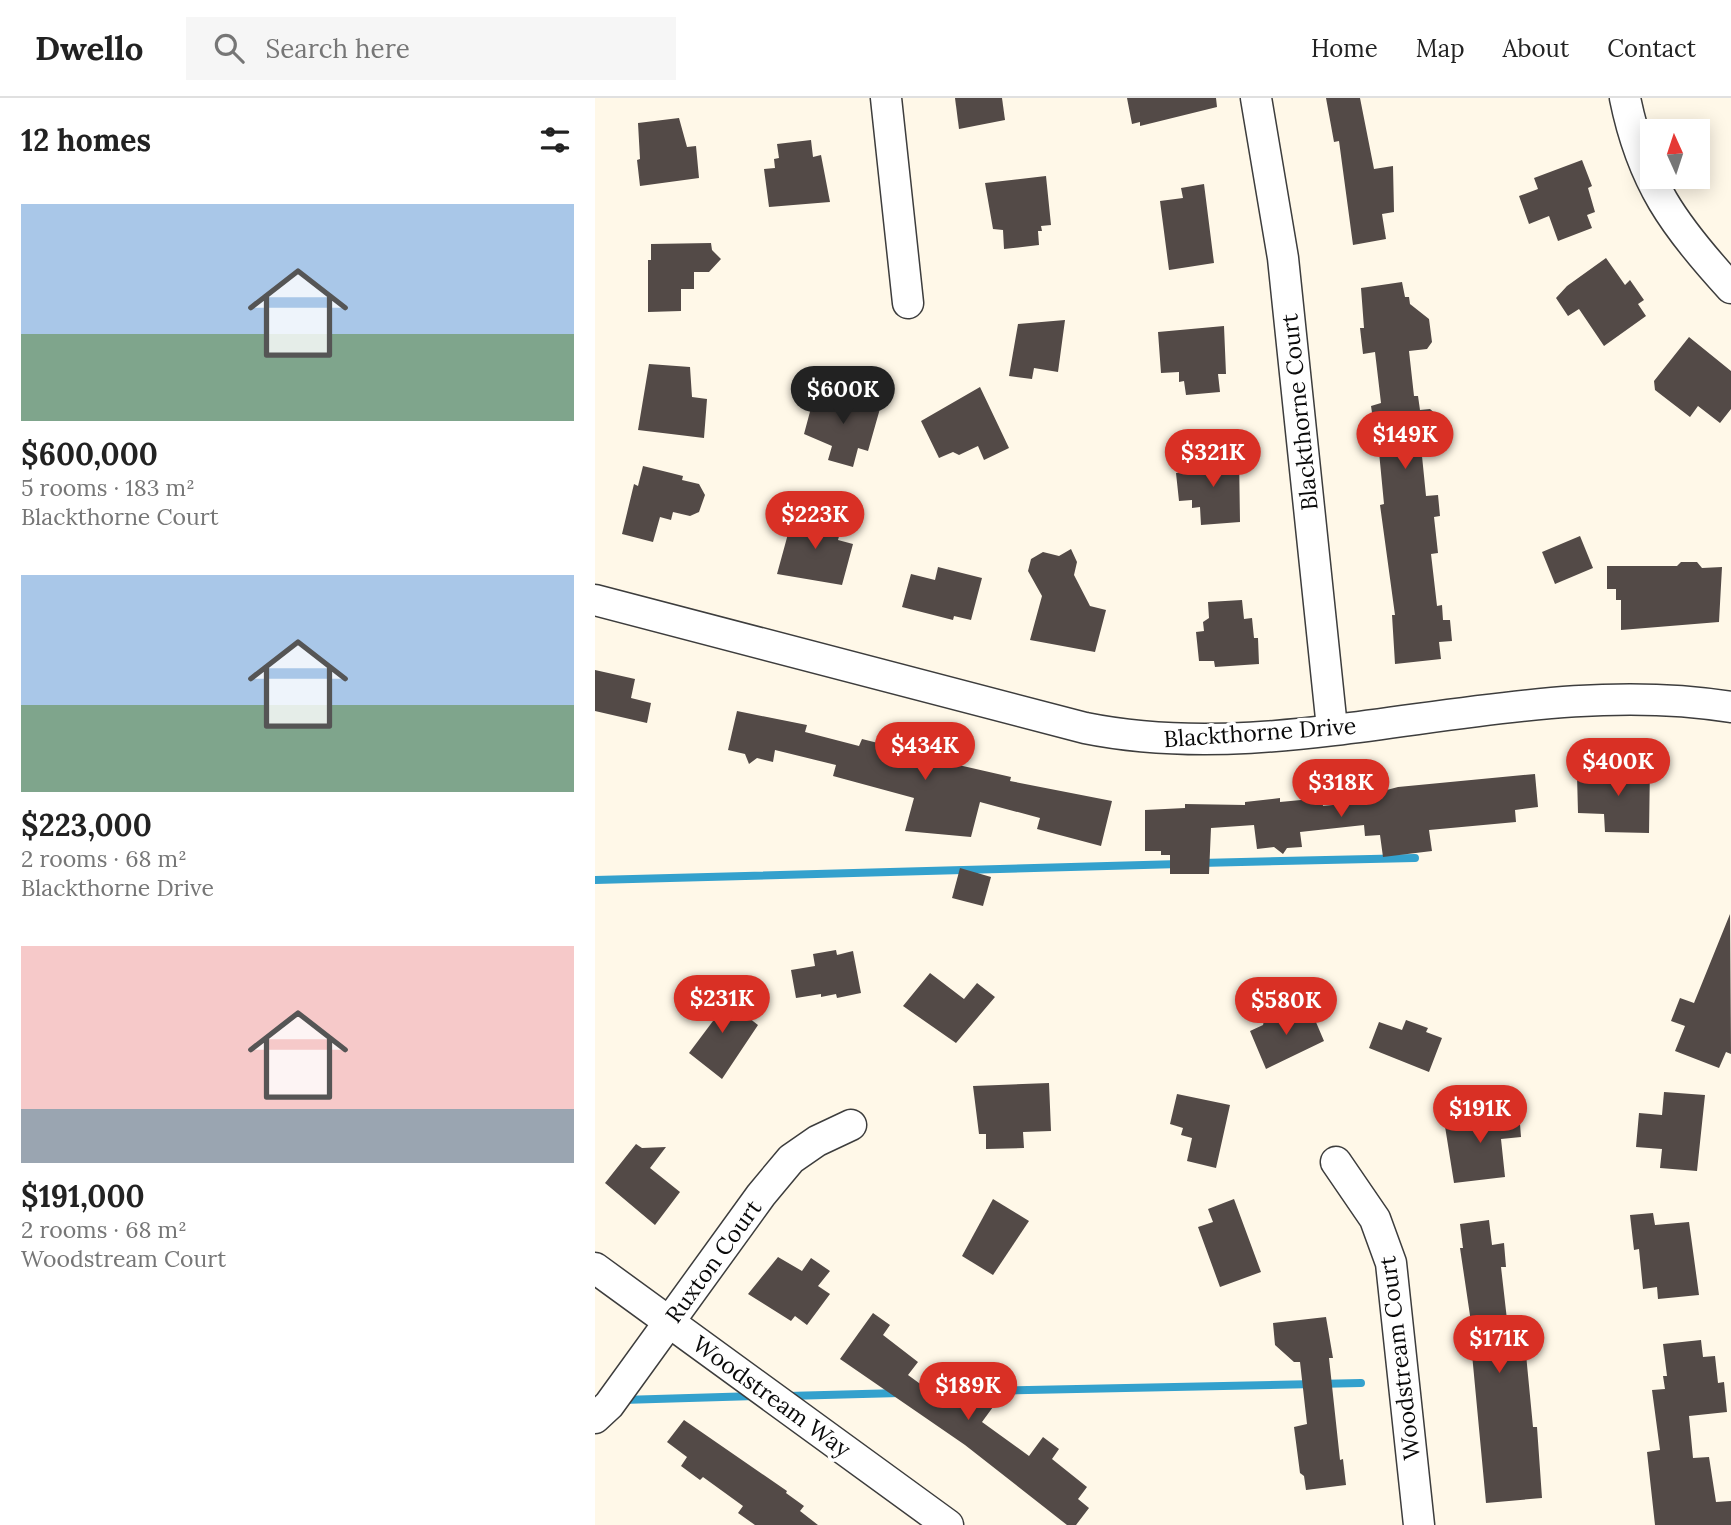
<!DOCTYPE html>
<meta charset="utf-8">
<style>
body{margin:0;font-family:Lora,serif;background:#f6f6f6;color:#222;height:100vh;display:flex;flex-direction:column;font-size:26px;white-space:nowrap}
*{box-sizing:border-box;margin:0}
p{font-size:23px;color:#767676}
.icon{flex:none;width:38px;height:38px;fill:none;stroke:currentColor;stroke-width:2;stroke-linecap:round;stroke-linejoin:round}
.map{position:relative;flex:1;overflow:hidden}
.drawer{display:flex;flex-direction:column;background:#fff;width:595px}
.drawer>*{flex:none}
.needle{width:46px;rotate:357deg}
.buttons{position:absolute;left:1045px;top:21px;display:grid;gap:14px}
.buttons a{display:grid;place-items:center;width:70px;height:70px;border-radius:0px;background:#fff;box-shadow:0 4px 18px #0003;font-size:35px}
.price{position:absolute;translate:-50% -60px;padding:0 16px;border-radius:24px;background:#d93025;color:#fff;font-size:23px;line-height:46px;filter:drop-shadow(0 2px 4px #0008)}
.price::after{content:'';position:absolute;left:50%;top:42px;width:21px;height:16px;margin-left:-10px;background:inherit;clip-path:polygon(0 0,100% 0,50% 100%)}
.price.on{background:#222;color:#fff}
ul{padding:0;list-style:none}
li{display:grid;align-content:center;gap:14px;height:371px;padding:0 21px}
li span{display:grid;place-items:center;height:217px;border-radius:0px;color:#555}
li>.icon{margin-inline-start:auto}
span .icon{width:126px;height:126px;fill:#fffc;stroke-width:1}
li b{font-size:30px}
h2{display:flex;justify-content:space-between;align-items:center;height:84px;padding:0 21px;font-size:30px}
header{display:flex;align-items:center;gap:42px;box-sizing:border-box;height:98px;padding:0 35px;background:#fff;border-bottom:2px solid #e0e0e0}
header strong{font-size:33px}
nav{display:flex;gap:38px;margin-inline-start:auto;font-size:24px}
.search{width:490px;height:63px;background:#f6f6f6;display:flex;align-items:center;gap:18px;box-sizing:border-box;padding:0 24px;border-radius:0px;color:#767676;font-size:26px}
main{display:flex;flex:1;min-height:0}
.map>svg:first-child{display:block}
</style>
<header>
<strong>Dwello</strong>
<div class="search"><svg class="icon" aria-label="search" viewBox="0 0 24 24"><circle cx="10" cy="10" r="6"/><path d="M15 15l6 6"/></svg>Search here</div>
<nav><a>Home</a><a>Map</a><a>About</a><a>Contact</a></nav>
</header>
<main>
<section class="drawer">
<h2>12 homes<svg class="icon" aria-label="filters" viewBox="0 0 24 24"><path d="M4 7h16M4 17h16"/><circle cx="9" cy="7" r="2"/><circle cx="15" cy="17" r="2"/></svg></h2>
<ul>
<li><span style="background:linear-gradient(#a9c7e8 60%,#7fa58c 0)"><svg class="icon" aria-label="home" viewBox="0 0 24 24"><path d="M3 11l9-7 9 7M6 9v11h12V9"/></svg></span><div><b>$600,000</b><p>5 rooms · 183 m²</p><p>Blackthorne Court</p></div></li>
<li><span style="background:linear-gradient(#a9c7e8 60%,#7fa58c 0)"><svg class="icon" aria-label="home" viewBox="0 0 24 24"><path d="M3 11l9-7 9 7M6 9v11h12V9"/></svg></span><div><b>$223,000</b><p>2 rooms · 68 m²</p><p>Blackthorne Drive</p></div></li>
<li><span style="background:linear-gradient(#f6c9c9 75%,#9aa5b1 0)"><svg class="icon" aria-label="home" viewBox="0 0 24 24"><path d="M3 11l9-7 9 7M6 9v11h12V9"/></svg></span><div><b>$191,000</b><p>2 rooms · 68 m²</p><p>Woodstream Court</p></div></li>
</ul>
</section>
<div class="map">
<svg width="1136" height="1427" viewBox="0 0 1136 1427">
<rect width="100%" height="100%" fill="#fff8e8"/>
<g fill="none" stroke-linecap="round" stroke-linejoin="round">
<!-- stream -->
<g stroke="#34a1cd" stroke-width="8">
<polyline points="605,765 820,760"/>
<polyline points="0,782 585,766"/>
<polyline points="391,1293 766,1285"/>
<polyline points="328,1295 368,1294"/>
<polyline points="192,1298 305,1295"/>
<polyline points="27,1302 161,1298"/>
</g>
</g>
<!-- building -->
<g fill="#534a47">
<polygon points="360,0 407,0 410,22 364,31"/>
<polygon points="532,0 621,0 622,9 545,28 545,24 537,26"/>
<polygon points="731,0 765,0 779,71 798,68 799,114 787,116 791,141 758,147 744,43 739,44"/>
<polygon points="84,20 92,49 101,48 104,80 45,88 42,62 45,61 43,25"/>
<polygon points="216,42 218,59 226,57 235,104 174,109 169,71 180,70 179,61 184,60 182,46"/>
<polygon points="987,62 997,88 993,90 1000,114 992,117 997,130 963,143 954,118 934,126 924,98 943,91 939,80"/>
<polygon points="451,78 456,127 446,128 447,133 443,133 444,147 409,151 408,132 398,131 390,85"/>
<polygon points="609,86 619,165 574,172 565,103 588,100 586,90"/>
<polygon points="116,145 117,152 126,161 114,174 99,174 99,191 86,191 86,213 53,214 53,162 56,162 56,146"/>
<polygon points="1011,160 1030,187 1035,182 1049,202 1043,206 1051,218 1009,248 984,211 973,218 961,200 972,188"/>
<polygon points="807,184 810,199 814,199 815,206 834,221 837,244 832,251 814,253 819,298 823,298 825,312 835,311 842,317 845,346 826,348 831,398 843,397 845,418 839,419 843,455 836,456 842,508 847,507 848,522 855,522 857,543 844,544 846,561 800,566 797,517 800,517 785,407 789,406 784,354 778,355 776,328 779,328 776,308 786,305 780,254 768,256 765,230 769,230 766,190"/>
<polygon points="470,222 463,274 439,270 437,281 414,278 423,226"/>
<polygon points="629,228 631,276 623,276 625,294 591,297 589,283 584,284 584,274 566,275 563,234"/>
<polygon points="1094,239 1136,273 1136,311 1125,325 1103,308 1095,319 1060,292 1059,283"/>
<polygon points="54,266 95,269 97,299 112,301 109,340 43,332"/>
<polygon points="385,289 414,350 389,362 383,348 364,357 358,354 344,360 326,323"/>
<polygon points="220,295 258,306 259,300 286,307 273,353 263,350 258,369 233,362 237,348 209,336"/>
<polygon points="644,356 645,424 606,427 605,409 597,410 597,402 584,403 581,375 598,373 597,361"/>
<polygon points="48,368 88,378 87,382 104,386 110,397 104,414 95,418 78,414 76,422 65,419 58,444 27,436 39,386 43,388"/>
<polygon points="199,414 247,428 243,442 258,446 247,487 182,476"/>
<polygon points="985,438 998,470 960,486 947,454"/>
<polygon points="476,451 482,464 479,477 495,508 511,512 500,554 435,542 447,498 433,473 436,461 448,454 464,458"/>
<polygon points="1086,464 1102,464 1107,470 1127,469 1124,524 1026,532 1026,502 1021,502 1021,491 1012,491 1012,468 1082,468"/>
<polygon points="343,469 387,480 376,522 359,518 358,522 307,509 316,476 340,482"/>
<polygon points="647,502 649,521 657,520 659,540 663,540 664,566 620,569 619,563 604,563 601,534 609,533 608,524 614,520 613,504"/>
<polygon points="0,572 40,581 36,600 56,605 52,625 0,613"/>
<polygon points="142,613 212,627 210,634 264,648 267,641 287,646 287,643 313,650 311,655 416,679 415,683 517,703 506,748 442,731 445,720 385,704 376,739 310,733 319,700 238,678 241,667 180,652 178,664 162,660 154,666 150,656 133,652"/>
<polygon points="1026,667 1055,667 1054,735 1010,734 1009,716 983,715 982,677 1027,674"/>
<polygon points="940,676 943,709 920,712 921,724 834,732 837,753 788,759 785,737 770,738 769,727 705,734 707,749 692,750 688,756 679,749 662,751 659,727 616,730 614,776 575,776 575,757 566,757 566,753 550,753 550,712 590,710 590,706 650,707 650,704 685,700 685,704 727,700 728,708 785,702 784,694 803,689"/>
<polygon points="365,770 396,779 388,808 357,800"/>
<polygon points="1135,816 1136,956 1131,954 1124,970 1080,953 1090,928 1076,923 1085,900 1099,905"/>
<polygon points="241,852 242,857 258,853 266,895 242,900 241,896 226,899 226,896 201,900 196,872 220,868 218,856"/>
<polygon points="335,875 369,901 382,885 400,899 361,945 308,908"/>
<polygon points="118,892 163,927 127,981 94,955 118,923 103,912"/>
<polygon points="715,910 729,943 671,971 655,933 668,927 669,923 676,923"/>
<polygon points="811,922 833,930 831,934 847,940 834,974 774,950 784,924 807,932"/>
<polygon points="454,985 456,1033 428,1034 429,1050 391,1051 391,1036 384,1036 378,988"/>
<polygon points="1069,994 1110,997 1102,1073 1065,1070 1067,1051 1041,1049 1044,1015 1067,1017"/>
<polygon points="582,996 635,1007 621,1070 592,1063 597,1040 586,1037 588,1030 575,1026"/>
<polygon points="924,1013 926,1039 906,1041 910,1079 859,1085 849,1022"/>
<polygon points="41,1046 47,1050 71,1049 55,1070 85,1094 60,1127 10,1085"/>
<polygon points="398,1101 434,1123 398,1177 367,1158"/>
<polygon points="639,1101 666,1174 625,1189 603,1129 618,1124 613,1111"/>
<polygon points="1058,1115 1060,1127 1094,1124 1104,1197 1063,1201 1062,1189 1048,1191 1044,1151 1039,1152 1035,1117"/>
<polygon points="894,1122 897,1147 909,1145 911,1169 906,1169 915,1248 930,1246 938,1329 942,1329 947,1400 891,1405 877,1256 873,1256 871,1231 877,1231 865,1150 868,1150 865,1126"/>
<polygon points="183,1159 207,1173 216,1160 235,1173 223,1188 235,1196 212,1227 200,1218 196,1223 153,1196"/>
<polygon points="278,1215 295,1227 288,1237 323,1264 313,1277 350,1304 372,1273 406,1298 387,1324 434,1358 448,1339 464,1351 457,1361 492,1389 483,1401 494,1410 481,1427 472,1427 370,1347 245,1261"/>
<polygon points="731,1219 738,1260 734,1260 745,1362 748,1361 751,1387 711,1392 709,1378 705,1375 699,1329 712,1326 705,1264 699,1264 680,1247 678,1225"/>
<polygon points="1106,1242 1108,1259 1120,1258 1123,1285 1129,1284 1132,1314 1094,1318 1098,1360 1114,1359 1121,1404 1136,1403 1136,1427 1060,1427 1052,1354 1065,1352 1057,1292 1070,1291 1068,1278 1072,1278 1068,1246"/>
<polygon points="89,1322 192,1393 191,1395 209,1408 205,1413 223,1427 160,1427 143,1415 148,1408 108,1379 105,1382 86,1368 92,1359 72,1344"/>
</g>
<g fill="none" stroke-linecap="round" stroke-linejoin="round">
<!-- minor casing -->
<g stroke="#3d3d3d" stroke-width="33">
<g id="minor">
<polyline points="291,0 313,205"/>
<polyline points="661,0 688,160 737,630"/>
<path d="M 1030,0 C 1047,84 1079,128 1136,190"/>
<path d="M 0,502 L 490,630 C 703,673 922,574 1136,609"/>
<polyline points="741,1064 780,1121 796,1165 824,1427"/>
<polyline points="0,1170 353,1427"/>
<polyline points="0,1320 14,1307 166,1097 196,1061 222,1043 256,1027"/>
</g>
</g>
<!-- minor -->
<use href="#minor" stroke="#fff" stroke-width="30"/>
</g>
<g text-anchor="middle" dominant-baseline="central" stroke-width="7" stroke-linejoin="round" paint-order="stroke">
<!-- street labels -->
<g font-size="23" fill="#0a0a0a" stroke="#fff">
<text transform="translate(704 314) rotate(-96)">Blackthorne Court</text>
<text transform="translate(665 634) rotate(-4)">Blackthorne Drive</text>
<text transform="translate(118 1163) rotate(-54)">Ruxton Court</text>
<text transform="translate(804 1260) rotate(-97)">Woodstream Court</text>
<text transform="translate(177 1298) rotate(36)">Woodstream Way</text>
</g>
</g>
</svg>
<div class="buttons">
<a><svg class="needle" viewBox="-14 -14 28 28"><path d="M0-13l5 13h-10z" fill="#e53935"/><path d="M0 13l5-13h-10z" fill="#767676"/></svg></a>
</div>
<b class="price on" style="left:248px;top:328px">$600K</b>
<b class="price" style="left:810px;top:373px">$149K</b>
<b class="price" style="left:618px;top:391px">$321K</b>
<b class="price" style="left:220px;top:453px">$223K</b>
<b class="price" style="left:330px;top:684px">$434K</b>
<b class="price" style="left:1023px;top:700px">$400K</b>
<b class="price" style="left:746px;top:721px">$318K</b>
<b class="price" style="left:127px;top:937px">$231K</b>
<b class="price" style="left:691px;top:939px">$580K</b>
<b class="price" style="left:885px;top:1047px">$191K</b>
<b class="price" style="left:904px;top:1277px">$171K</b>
<b class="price" style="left:373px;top:1324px">$189K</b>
</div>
</main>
